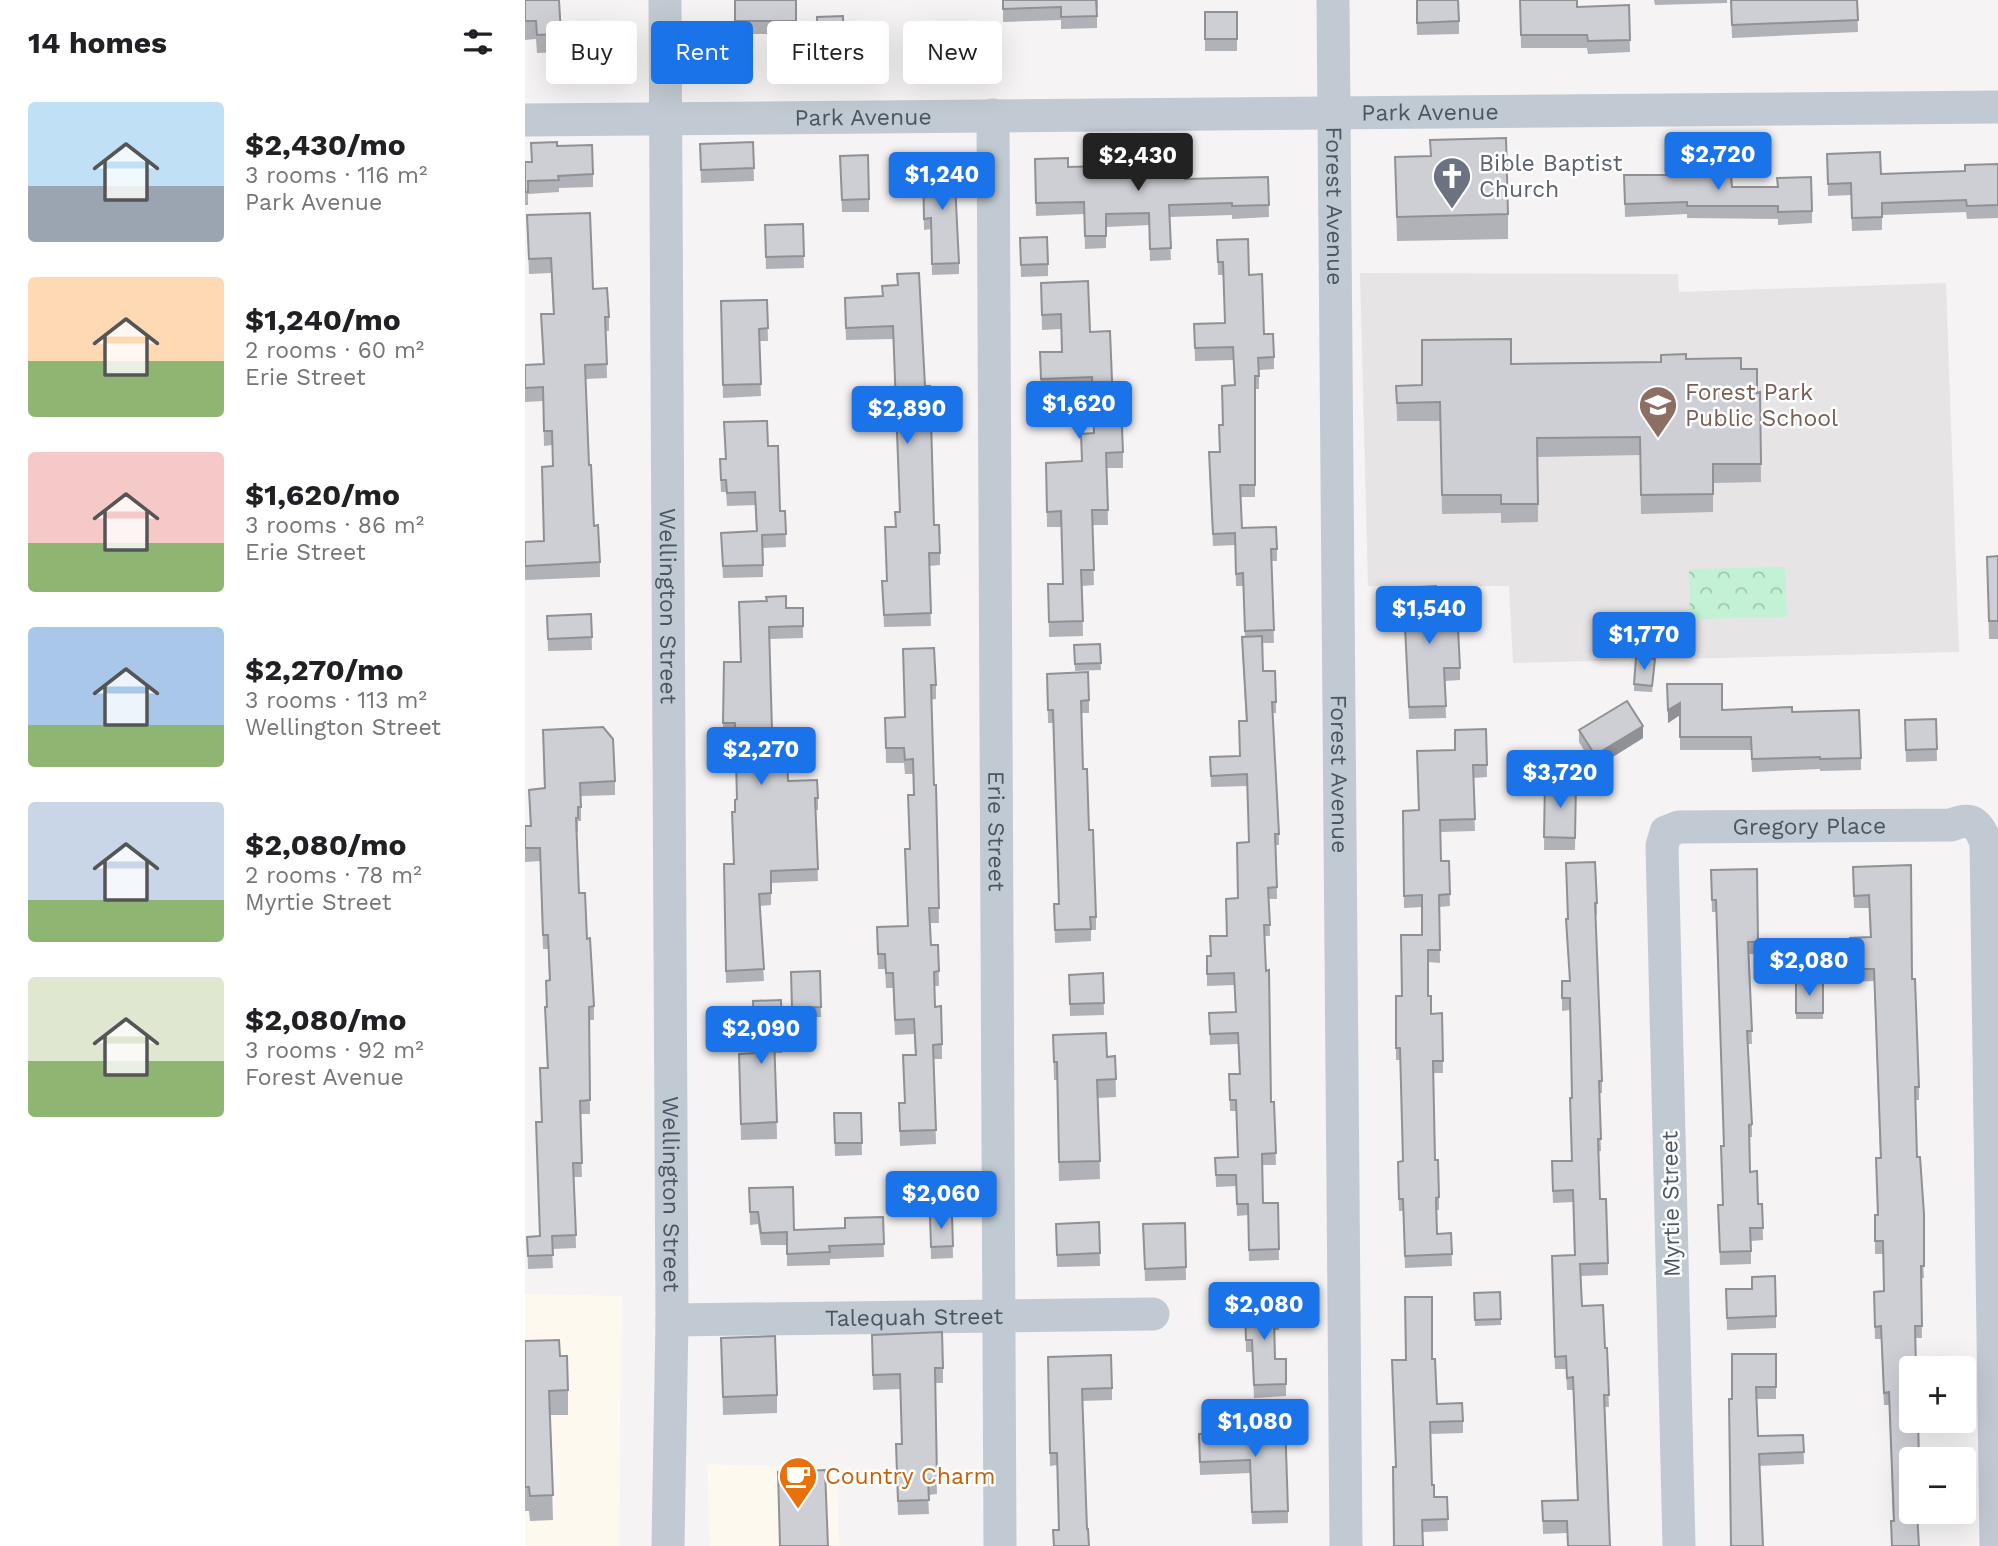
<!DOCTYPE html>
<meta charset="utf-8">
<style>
body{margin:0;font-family:"Work Sans",sans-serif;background:#f6f6f6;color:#202124;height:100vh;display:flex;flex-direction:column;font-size:26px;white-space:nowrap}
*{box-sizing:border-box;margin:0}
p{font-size:23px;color:#757577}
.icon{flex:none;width:38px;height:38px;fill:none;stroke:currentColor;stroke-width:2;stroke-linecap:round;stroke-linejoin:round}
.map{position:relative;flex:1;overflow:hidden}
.side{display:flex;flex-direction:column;background:#fff;width:525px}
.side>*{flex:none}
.banner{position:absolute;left:21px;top:21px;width:665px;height:63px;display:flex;gap:14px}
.buttons{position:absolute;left:1374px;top:1356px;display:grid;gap:14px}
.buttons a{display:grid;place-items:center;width:77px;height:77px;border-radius:7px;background:#fff;box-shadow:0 7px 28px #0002;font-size:35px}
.price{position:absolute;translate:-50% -60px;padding:0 16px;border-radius:7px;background:#1a73e8;color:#fff;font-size:23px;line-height:46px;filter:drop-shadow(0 2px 4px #0008)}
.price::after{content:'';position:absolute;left:50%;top:42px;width:21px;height:16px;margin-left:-10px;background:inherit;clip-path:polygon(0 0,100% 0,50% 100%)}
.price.current{background:#222;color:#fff}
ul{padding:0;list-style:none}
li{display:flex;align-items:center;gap:21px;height:175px;padding:0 28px}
li span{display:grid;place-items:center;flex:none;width:196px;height:140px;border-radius:7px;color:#555}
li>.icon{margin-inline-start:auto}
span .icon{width:84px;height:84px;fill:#fffc;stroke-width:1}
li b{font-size:30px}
h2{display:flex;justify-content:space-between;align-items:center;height:84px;padding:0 28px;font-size:30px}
.pill{padding:0 24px;border-radius:7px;background:#fff;box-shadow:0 7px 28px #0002;font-size:24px;line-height:63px}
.pill.current{background:#1a73e8;color:#fff}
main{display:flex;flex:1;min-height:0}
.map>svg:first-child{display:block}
</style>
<main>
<section class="side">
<h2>14 homes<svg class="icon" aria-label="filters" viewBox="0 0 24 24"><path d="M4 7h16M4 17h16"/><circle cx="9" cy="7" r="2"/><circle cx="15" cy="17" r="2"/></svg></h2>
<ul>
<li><span style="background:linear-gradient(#bfe0f5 60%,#9aa5b1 0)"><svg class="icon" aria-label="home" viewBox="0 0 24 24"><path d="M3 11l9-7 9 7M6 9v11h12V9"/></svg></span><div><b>$2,430/mo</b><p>3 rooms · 116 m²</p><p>Park Avenue</p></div></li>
<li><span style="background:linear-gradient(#ffd9b3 60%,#8fb573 0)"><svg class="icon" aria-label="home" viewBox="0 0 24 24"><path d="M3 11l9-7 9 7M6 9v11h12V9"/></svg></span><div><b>$1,240/mo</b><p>2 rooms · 60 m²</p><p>Erie Street</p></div></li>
<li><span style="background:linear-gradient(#f6c9c9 65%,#8fb573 0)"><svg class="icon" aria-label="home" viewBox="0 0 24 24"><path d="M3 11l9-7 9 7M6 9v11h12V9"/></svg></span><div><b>$1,620/mo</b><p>3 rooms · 86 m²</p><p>Erie Street</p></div></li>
<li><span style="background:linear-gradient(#a9c7e8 70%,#8fb573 0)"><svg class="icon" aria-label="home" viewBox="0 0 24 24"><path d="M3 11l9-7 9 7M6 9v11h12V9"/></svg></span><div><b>$2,270/mo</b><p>3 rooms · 113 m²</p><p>Wellington Street</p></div></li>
<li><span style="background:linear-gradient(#c9d6e8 70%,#8fb573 0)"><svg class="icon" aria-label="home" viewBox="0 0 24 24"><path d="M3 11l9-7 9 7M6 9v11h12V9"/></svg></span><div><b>$2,080/mo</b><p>2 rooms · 78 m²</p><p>Myrtie Street</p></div></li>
<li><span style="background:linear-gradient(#dfe7d0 60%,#8fb573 0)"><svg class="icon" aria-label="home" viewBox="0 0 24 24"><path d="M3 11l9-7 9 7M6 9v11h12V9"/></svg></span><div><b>$2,080/mo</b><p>3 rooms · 92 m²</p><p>Forest Avenue</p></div></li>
</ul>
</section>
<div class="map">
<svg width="1473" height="1546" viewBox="0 0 1473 1546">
<defs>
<pattern id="park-crowns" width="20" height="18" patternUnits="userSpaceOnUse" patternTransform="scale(1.75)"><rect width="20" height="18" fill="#c3f1d5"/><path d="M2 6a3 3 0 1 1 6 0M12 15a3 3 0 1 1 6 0" fill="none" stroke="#a0c6b0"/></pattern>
</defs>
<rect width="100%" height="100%" fill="#f5f3f3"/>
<!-- commercial -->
<g fill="#fdf9ef">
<polygon points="0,1294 97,1296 94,1546 0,1546"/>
<polygon points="182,1464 312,1469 314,1546 185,1546"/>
</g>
<!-- education -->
<polygon fill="#e6e4e5" points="835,273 1153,274 1154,292 1421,283 1434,652 988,663 984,586 843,586"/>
<!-- park -->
<polygon fill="url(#park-crowns)" points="1260,567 1262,617 1165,619 1164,569"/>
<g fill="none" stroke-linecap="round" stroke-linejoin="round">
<!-- minor -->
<g stroke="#c1cad2" stroke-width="33">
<path id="s1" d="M 140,0 L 147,1320 L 143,1546"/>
<path id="s2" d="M 808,0 L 821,1546"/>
<path id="s3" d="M 468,115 L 475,1546"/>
<path id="s4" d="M 0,120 L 1473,107"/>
<path id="s5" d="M 147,1320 L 628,1314"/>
<path id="s6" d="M 1154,1546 L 1137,846 L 1141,832 L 1154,827 L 1426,825 C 1448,816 1452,823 1461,842 L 1471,1546"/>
</g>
</g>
<!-- wall -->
<g fill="#b0b2b7">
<polygon points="0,0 36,34 36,52 12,53 11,39 0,40"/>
<rect x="210" y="0" width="61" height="34"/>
<polygon points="478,0 573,0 573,9 572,9 572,28 536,29 536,20 478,22"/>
<polygon points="891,0 934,21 934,34 892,35"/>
<polygon points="995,0 1052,7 1104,5 1105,52 1063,54 1062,48 996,48"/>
<polygon points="1129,0 1202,0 1202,3 1130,5"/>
<polygon points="1206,0 1332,0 1333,32 1207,38"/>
<rect x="680" y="12" width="32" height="39"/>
<polygon points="318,16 319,58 293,59 292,17"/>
<polygon points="905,140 983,214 983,239 872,241 870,157 905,156"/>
<polygon points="228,142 229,181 176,183 175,144"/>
<polygon points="6,143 32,146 68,174 68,187 34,188 34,192 3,194 3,205 0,205 0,162 7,162"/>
<polygon points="1302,154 1356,174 1440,171 1473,164 1473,218 1442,219 1441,212 1357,215 1357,230 1327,231 1326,195 1303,196"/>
<polygon points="315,156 344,199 344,212 317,212"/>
<polygon points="510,159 543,167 615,173 660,179 743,177 744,217 707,219 707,215 644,217 646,260 625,261 624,225 581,227 581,248 560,249 559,214 511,216"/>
<polygon points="398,165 434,263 434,274 407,275 406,229 399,230"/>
<polygon points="1099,175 1207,187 1287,211 1287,223 1253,225 1253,219 1162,218 1162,214 1100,217"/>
<polygon points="2,215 68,289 84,317 84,331 81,331 82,378 61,379 64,465 69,526 75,562 75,577 0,580 0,542 18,541 28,466 27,445 19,446 18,401 0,402 0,365 18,364 16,314 28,314 26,273 4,274"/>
<polygon points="278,224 279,268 241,269 240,225"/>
<polygon points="495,238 523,264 523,276 496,277"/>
<polygon points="692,240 724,275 739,334 749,357 749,369 734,370 734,389 730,389 730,497 716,497 717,528 752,549 752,561 746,561 749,643 737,643 738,671 751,702 751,713 748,713 754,834 754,845 751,845 752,899 744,899 745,936 739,936 746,1102 749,1102 751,1165 737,1165 738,1203 753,1203 754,1260 724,1261 723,1215 712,1216 711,1186 691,1187 690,1158 713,1157 711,1111 705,1111 704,1074 714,1074 713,1044 685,1045 684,1013 710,1012 709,985 682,986 682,956 685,956 702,936 713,898 724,842 722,786 686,787 685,757 715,756 721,721 717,648 717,637 720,637 718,586 711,586 710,545 688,546 684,464 684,452 694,452 698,425 709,385 708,360 670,361 669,324 700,323 698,275 693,275"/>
<polygon points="516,283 565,332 588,405 598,452 598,468 582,468 583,525 567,525 569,585 557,586 558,636 524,637 523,584 538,584 536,527 522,527 521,463 557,461 569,433 567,392 516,394 515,352 537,352 536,329 517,330"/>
<polygon points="372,285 409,525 415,553 415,565 404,566 406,626 359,627 357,581 362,581 370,527 375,512 368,339 321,340 320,310 357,296"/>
<polygon points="242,300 243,341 234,341 236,396 198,398 196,301"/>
<polygon points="1161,359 1216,369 1232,393 1235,392 1236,482 1188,483 1188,512 1116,514 1115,455 1013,457 1013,522 976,523 976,513 917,514 915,421 872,421 871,386 897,385 986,364 1136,362"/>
<polygon points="243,446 255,511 260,511 261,547 238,548 238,577 198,578 196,533 231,531 230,505 202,506 201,492 196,492 195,471 200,459"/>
<polygon points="1473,556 1473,639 1464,639 1462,557"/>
<polygon points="878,588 911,609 935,668 935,680 920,681 921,718 884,719"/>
<polygon points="214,602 261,608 278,608 278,638 244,639 247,730 263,781 293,798 293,810 291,810 293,881 246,883 246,905 235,906 239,981 201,983 199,864 208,864 210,812 212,799 210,735 198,735 199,662 216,662"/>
<polygon points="66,614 67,650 23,651 22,616"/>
<polygon points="575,644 576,670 550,671 549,645"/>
<polygon points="378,664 411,685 411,699 406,700 409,785 411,785 414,923 405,923 406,945 413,945 414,986 409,986 410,1007 417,1044 417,1059 409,1059 411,1144 375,1146 374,1103 379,1103 390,1055 389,1034 370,1035 368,988 361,988 360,969 353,969 352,927 383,926 384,849 388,795 388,774 380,774 379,763 361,763 360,718 380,717"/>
<polygon points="1130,666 1127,692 1109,691 1109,684"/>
<polygon points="522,674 564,700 564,713 556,713 558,769 571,917 571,930 566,930 566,941 530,943 529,904 534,904 528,723 523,723"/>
<polygon points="1142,684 1197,710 1267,712 1336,758 1336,770 1295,771 1295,769 1227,772 1226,750 1155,750 1155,715 1143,723"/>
<polygon points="1411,719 1412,761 1381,762 1380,720"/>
<polygon points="961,729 962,777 948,778 950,831 915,832 916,861 924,861 925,906 914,907 915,963 903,962 903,996 906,1014 917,1013 918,1073 908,1073 910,1160 914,1197 914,1210 911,1210 912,1234 926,1233 927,1266 880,1268 878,1211 874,1211 873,1174 878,1161 875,1060 871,1060 871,996 877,996 897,935 897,907 879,908 878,811 893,811 930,750"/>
<polygon points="1054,730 1118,738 1070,768 1054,742"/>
<polygon points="18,744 90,781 90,795 56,796 56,821 53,821 53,832 52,832 54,893 62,939 69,1006 69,1020 64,1020 65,1114 55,1114 57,1177 49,1177 51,1248 27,1249 28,1268 3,1269 2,1237 14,1236 17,1122 15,1068 22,1068 20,1007 21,1007 21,981 24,980 23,949 18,949 15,861 0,862 0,826 5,826 4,790 19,788"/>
<polygon points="1020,781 1051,782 1050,850 1019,850"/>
<polygon points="1041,863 1072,903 1072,915 1070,915 1077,1081 1077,1093 1074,1093 1076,1151 1073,1151 1075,1199 1083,1263 1083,1275 1056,1276 1057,1306 1080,1348 1082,1348 1084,1407 1080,1407 1085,1546 1042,1533 1018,1534 1017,1501 1052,1500 1048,1390 1042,1390 1041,1369 1030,1369 1027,1268 1049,1255 1048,1202 1028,1203 1027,1174 1047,1161 1045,1110 1045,1098 1047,1098 1045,1010 1037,1011 1037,993 1045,981 1041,931 1041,919 1043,919"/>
<polygon points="1386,865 1387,979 1394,1087 1394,1100 1390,1100 1392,1157 1399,1278 1396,1278 1397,1338 1391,1338 1368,1521 1364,1405 1359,1405 1356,1339 1350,1339 1349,1292 1359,1291 1358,1254 1350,1254 1350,1215 1353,1215 1355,1158 1349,981 1326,982 1325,951 1345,937 1344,908 1329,908 1328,867"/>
<polygon points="1232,869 1233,954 1224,954 1227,1044 1223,1044 1227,1124 1227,1137 1224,1137 1225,1172 1233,1204 1237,1204 1238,1240 1226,1241 1226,1264 1195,1265 1193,1205 1198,1205 1199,1146 1191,912 1187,912 1186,870"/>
<polygon points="295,971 296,1017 267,1018 266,972"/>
<polygon points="578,973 579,1015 545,1016 544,975"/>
<rect x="1271" y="983" width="27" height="36"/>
<polygon points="228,1001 257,1036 257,1053 250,1053 252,1139 216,1140 214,1054 229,1053"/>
<polygon points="528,1035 582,1057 590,1056 591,1097 573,1098 575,1179 534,1181 532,1080 529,1080"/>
<polygon points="309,1113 336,1113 337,1155 310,1156"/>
<polygon points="224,1188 269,1230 320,1228 358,1217 359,1257 305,1259 305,1265 262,1266 262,1245 236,1245 233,1224 225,1225"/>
<polygon points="405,1216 427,1216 428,1258 406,1259"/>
<polygon points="574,1222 575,1266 532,1267 531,1224"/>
<polygon points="660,1223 661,1280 620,1281 618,1224"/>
<polygon points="1201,1289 1251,1316 1251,1328 1202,1330"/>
<polygon points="975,1292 976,1325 950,1326 949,1293"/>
<polygon points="720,1312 754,1317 754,1330 749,1330 750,1359 761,1384 761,1396 729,1398 727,1352 721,1352"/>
<polygon points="196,1338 252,1395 252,1413 198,1415"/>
<polygon points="0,1341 35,1356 43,1390 43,1415 25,1415 28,1520 5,1521 4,1511 0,1511"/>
<polygon points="347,1349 418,1368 418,1383 410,1383 412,1494 403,1495 404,1514 373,1515 371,1459 377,1444 375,1389 348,1390"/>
<polygon points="1251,1354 1251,1399 1232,1399 1233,1436 1278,1435 1279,1464 1234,1466 1207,1399"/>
<polygon points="523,1357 587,1388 587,1400 557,1401 534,1530 532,1465 525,1466"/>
<polygon points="907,1359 912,1404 938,1421 938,1433 905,1434 907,1485 909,1497 922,1497 923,1531 898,1532 870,1467"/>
<polygon points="711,1433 763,1511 763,1523 727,1524 725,1473 675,1475 674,1434"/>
</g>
<!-- shaded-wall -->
<g fill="#909195">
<polygon points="1155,703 1155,715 1143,723 1143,710"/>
<polygon points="1118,726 1118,738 1070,768 1070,755"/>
</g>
<!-- building -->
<g fill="#cdcfd5" stroke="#909195" stroke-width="2">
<polygon points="0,0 34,0 36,34 12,35 11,21 0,21"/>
<rect x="210" y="0" width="61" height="21"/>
<polygon points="478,0 571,0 572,16 536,17 536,7 478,9"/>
<polygon points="892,0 933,0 934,21 892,23"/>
<polygon points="995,0 1052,0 1052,7 1104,5 1105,40 1063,41 1062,35 996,35"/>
<polygon points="1206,0 1332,0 1333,20 1207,25"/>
<rect x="680" y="12" width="32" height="27"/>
<polygon points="318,16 319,46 293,47 292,17"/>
<polygon points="981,138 983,214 872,217 870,157 906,156 905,140"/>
<polygon points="32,142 32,146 67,145 68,174 33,176 34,180 3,181 3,192 0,192 0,162 7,162 6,143"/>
<polygon points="228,142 229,168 176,170 175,144"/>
<polygon points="1355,152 1356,174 1440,171 1440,165 1473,164 1473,205 1442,206 1441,200 1357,203 1357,217 1327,218 1326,183 1303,184 1302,154"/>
<polygon points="343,155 344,199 317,200 315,156"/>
<polygon points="543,158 543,167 581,166 581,161 614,160 615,173 660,172 660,179 743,177 744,205 707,206 707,203 644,205 646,248 625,249 624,213 581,214 581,236 560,236 559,202 511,203 510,159"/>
<polygon points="429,163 434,263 407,264 406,218 399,219 398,165"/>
<polygon points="1099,175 1206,175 1207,187 1253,187 1252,178 1286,177 1287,211 1253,212 1253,206 1162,206 1162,202 1100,204"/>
<polygon points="65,213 68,289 82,288 84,317 80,317 82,364 60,365 64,465 66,465 69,526 73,525 75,562 0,566 0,542 19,541 17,467 28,466 27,431 19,431 18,387 0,388 0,365 19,364 16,314 29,314 26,258 4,259 2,215"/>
<polygon points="278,224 279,256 241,257 240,225"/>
<polygon points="522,237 523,264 496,265 495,238"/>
<polygon points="723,239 724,275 737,274 739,334 748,334 749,357 733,358 734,376 730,376 730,485 715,485 717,528 751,527 752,549 746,549 749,630 720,631 718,573 711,574 710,533 688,534 684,452 695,452 694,425 698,425 697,386 710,385 708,347 670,348 669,324 700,323 698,262 693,262 692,240"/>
<polygon points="394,273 400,386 405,386 409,525 414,525 415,553 404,553 406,613 359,615 357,581 362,581 360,527 371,527 370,512 375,512 368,326 321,328 320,298 358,296 357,286 373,285 372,274"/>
<polygon points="563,281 565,332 585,331 588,405 596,404 598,452 581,453 583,510 567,510 569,570 556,570 558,621 524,622 523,584 538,584 536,511 522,512 521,463 557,461 556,434 569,433 567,377 516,379 515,352 537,352 536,314 517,315 516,283"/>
<polygon points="242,300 243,328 234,329 236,384 198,385 196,301"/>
<polygon points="986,339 986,364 1136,362 1136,355 1161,354 1161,359 1216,358 1216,369 1232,369 1232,393 1235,392 1236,464 1188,464 1188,494 1116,495 1115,437 1012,438 1013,504 976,504 976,495 917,495 915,402 872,403 871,386 897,385 897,340"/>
<polygon points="242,421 243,446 253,446 255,511 260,511 261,534 237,535 238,565 198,566 196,533 232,531 230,492 202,493 201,480 196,480 195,459 201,459 199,422"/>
<polygon points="1473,556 1473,621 1464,621 1462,557"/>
<polygon points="911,586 911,609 932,608 935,668 919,668 921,706 884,707 878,588"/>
<polygon points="261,596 261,608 278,608 278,626 244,627 247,730 261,730 263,781 292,780 293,798 290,798 293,869 246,871 246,893 234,894 239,969 201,971 199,864 209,864 207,812 210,812 210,800 212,799 210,723 198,723 199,662 216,662 214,602 242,601 241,597"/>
<polygon points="66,614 67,637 23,639 22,616"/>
<polygon points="737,636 738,671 750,671 751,702 747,702 754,834 750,834 752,887 743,888 745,925 739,925 741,971 744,970 746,1102 749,1102 751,1153 737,1154 738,1203 753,1203 754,1249 724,1250 723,1204 712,1204 711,1175 691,1175 690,1158 713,1157 711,1100 705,1100 704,1074 715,1074 713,1033 685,1034 684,1013 711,1012 709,973 682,974 682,956 686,956 685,936 702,936 701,899 713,898 712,843 724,842 722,774 686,776 685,757 715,756 714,721 722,721 717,637"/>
<polygon points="575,644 576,663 550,664 549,645"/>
<polygon points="409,648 411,685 406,685 409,785 411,785 414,908 404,908 406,945 413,945 414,971 409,972 410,1007 416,1006 417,1044 408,1045 411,1130 375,1131 374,1103 380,1103 378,1055 391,1055 389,1019 370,1020 368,973 361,973 360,954 353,954 352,927 383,926 380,849 385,849 383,795 389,795 388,759 380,760 379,748 361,748 360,718 380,717 378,649"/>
<polygon points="1111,658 1130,659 1127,686 1109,684"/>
<polygon points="563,672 564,700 556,701 558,769 562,769 564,830 568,830 571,917 565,917 566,929 530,930 529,904 534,904 528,710 523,710 522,674"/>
<polygon points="1142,684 1197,684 1197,710 1267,707 1267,712 1334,710 1336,758 1295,759 1295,757 1227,759 1226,737 1155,737 1155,703 1143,710"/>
<polygon points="1102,701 1118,726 1070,755 1054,730"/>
<polygon points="1411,719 1412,749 1381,750 1380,720"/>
<polygon points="78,727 88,739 90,781 55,783 56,807 53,807 53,818 51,818 54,893 60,893 62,939 65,938 69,1006 64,1007 65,1100 55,1101 57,1163 48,1163 51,1235 27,1236 28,1255 3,1256 2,1237 15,1236 11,1122 17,1122 15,1068 23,1068 20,1007 22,1007 21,981 25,980 23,935 18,935 15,848 0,848 0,826 6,826 4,790 20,788 18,730"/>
<polygon points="961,729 962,765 948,765 950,819 915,820 916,861 924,861 925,894 914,895 915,950 903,950 903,996 906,996 906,1014 917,1013 918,1061 908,1061 910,1160 913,1160 914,1197 911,1198 912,1234 926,1233 927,1254 880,1256 878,1199 874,1199 873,1162 878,1161 875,1048 871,1048 871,996 877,996 876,935 897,935 897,895 879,896 878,811 894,810 892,751 930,750 930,730"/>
<polygon points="1020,781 1051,782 1050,838 1019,837"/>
<polygon points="1070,862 1072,903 1070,903 1077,1081 1074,1081 1076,1139 1073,1139 1075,1199 1081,1199 1083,1263 1055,1264 1057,1306 1078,1305 1080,1348 1082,1348 1084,1395 1079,1395 1085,1546 1043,1546 1042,1521 1018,1521 1017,1501 1053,1500 1048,1377 1042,1378 1041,1356 1030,1357 1027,1256 1050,1255 1048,1190 1028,1191 1027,1161 1047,1161 1045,1098 1047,1098 1045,998 1037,998 1037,981 1045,981 1041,919 1043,919 1041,863"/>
<polygon points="1386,865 1387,979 1390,979 1394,1087 1390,1087 1392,1157 1395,1157 1399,1214 1399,1266 1396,1266 1397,1326 1390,1326 1391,1368 1386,1368 1386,1421 1393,1421 1394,1459 1396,1460 1386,1460 1386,1512 1392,1512 1394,1546 1367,1546 1366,1521 1369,1521 1364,1392 1359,1393 1356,1326 1350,1327 1349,1292 1359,1291 1358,1241 1350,1241 1350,1215 1353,1215 1351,1158 1356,1158 1349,969 1326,969 1325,938 1346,937 1344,895 1329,896 1328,867"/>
<polygon points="1232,869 1233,942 1223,942 1227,1031 1222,1031 1227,1124 1224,1125 1225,1172 1232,1171 1233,1204 1237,1204 1238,1228 1225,1228 1226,1251 1195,1252 1193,1205 1198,1205 1196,1146 1199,1146 1191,900 1187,900 1186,870"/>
<polygon points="295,971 296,1007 267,1008 266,972"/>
<polygon points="578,973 579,1003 545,1004 544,975"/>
<rect x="1271" y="983" width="27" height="30"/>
<polygon points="256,1000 257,1036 249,1037 252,1122 216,1124 214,1054 230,1053 228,1001"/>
<polygon points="581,1033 582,1057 590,1056 591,1079 572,1080 575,1161 534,1162 532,1062 529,1062 528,1035"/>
<polygon points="309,1113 336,1113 337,1143 310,1143"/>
<polygon points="268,1187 269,1230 320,1228 320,1218 358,1217 359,1244 304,1246 305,1252 262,1254 262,1232 236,1233 233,1212 225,1212 224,1188"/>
<polygon points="405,1216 427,1216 428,1246 406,1247"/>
<polygon points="574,1222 575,1253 532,1255 531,1224"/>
<polygon points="660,1223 661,1267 620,1269 618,1224"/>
<polygon points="1250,1276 1251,1316 1202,1318 1201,1289 1227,1289 1227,1277"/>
<polygon points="975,1292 976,1319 950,1320 949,1293"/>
<polygon points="880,1297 907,1297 907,1359 910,1359 912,1404 937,1403 938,1421 905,1422 907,1485 909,1485 909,1497 922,1497 923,1519 897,1520 898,1546 869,1546 868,1467 871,1467 867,1360 881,1360"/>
<polygon points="754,1300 754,1317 749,1317 750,1359 761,1359 761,1384 729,1385 727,1340 721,1340 720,1312 722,1312 722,1301"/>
<polygon points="417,1332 418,1368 410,1368 412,1479 403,1480 404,1500 373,1501 371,1444 377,1444 375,1374 348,1375 347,1335"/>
<polygon points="250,1336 252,1395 198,1397 196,1338"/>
<polygon points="34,1340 35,1356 42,1356 43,1390 24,1391 28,1495 5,1496 4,1487 0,1487 0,1341"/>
<polygon points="1207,1354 1251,1354 1251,1387 1231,1387 1233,1436 1278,1435 1279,1452 1234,1454 1238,1546 1206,1546 1204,1399 1207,1399"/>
<polygon points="586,1355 587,1388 557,1389 562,1529 563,1529 564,1546 529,1546 528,1530 534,1530 532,1453 525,1453 523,1357"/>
<polygon points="760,1419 763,1511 727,1512 725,1460 675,1462 674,1434 711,1433 711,1421"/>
<polygon points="300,1470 303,1546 255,1546 253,1472"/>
</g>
<!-- icons -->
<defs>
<g id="church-pin" transform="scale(2.0125)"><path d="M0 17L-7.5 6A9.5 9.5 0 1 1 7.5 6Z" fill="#6b7280" stroke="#fff"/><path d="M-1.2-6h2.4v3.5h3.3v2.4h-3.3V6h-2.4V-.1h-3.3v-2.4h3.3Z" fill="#fff"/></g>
<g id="school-pin" transform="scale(2.0125)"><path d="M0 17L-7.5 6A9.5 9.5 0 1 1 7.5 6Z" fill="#8d6e63" stroke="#fff"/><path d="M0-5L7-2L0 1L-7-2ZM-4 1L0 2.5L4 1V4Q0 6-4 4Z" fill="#fff"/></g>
<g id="cafe-pin" transform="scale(2.0125)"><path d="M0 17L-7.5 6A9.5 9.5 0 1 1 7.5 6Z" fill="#e8710a" stroke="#fff"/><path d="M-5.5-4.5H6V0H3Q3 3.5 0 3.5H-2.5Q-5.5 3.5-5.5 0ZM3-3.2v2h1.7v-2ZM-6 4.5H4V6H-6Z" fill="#fff"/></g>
</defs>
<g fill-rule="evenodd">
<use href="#church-pin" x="927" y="176"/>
<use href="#school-pin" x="1133" y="405"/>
<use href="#cafe-pin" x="273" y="1476"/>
</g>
<g text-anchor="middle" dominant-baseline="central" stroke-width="5" stroke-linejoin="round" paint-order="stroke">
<!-- street labels -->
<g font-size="23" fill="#4a5661" stroke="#fff">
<text stroke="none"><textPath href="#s4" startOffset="905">Park Avenue</textPath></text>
<text stroke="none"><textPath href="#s4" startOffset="338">Park Avenue</textPath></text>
<text stroke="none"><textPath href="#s2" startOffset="206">Forest Avenue</textPath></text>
<text stroke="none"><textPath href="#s1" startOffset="606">Wellington Street</textPath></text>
<text stroke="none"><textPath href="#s2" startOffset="774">Forest Avenue</textPath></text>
<text stroke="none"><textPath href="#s6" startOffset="859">Gregory Place</textPath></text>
<text stroke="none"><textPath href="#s3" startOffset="716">Erie Street</textPath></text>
<text stroke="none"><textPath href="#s1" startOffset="1194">Wellington Street</textPath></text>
<text transform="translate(1146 1204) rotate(-91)">Myrtie Street</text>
<text stroke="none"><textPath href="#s5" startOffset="242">Talequah Street</textPath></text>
</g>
<!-- worship labels -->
<g font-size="23" fill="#5b616d" stroke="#fff" text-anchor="start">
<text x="954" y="163">Bible Baptist<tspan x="954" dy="26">Church</tspan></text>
</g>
<!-- education labels -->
<g font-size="23" fill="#785e54" stroke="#fff" text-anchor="start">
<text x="1160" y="392">Forest Park<tspan x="1160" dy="26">Public School</tspan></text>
</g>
<!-- food labels -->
<g font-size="23" fill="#c56008" stroke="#fff" text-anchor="start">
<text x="300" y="1476">Country Charm</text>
</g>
</g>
</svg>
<div class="buttons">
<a>+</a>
<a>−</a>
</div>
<b class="price" style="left:1193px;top:192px">$2,720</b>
<b class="price current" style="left:613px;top:193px">$2,430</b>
<b class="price" style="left:417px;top:212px">$1,240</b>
<b class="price" style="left:554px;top:441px">$1,620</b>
<b class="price" style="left:382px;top:446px">$2,890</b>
<b class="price" style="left:904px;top:646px">$1,540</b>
<b class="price" style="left:1119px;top:672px">$1,770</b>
<b class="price" style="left:236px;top:787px">$2,270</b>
<b class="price" style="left:1035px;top:810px">$3,720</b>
<b class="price" style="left:1284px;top:998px">$2,080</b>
<b class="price" style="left:236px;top:1066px">$2,090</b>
<b class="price" style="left:416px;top:1231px">$2,060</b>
<b class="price" style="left:739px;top:1342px">$2,080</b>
<b class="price" style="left:730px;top:1459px">$1,080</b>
<div class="banner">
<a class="pill">Buy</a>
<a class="pill current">Rent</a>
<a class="pill">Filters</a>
<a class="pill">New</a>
</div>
</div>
</main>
